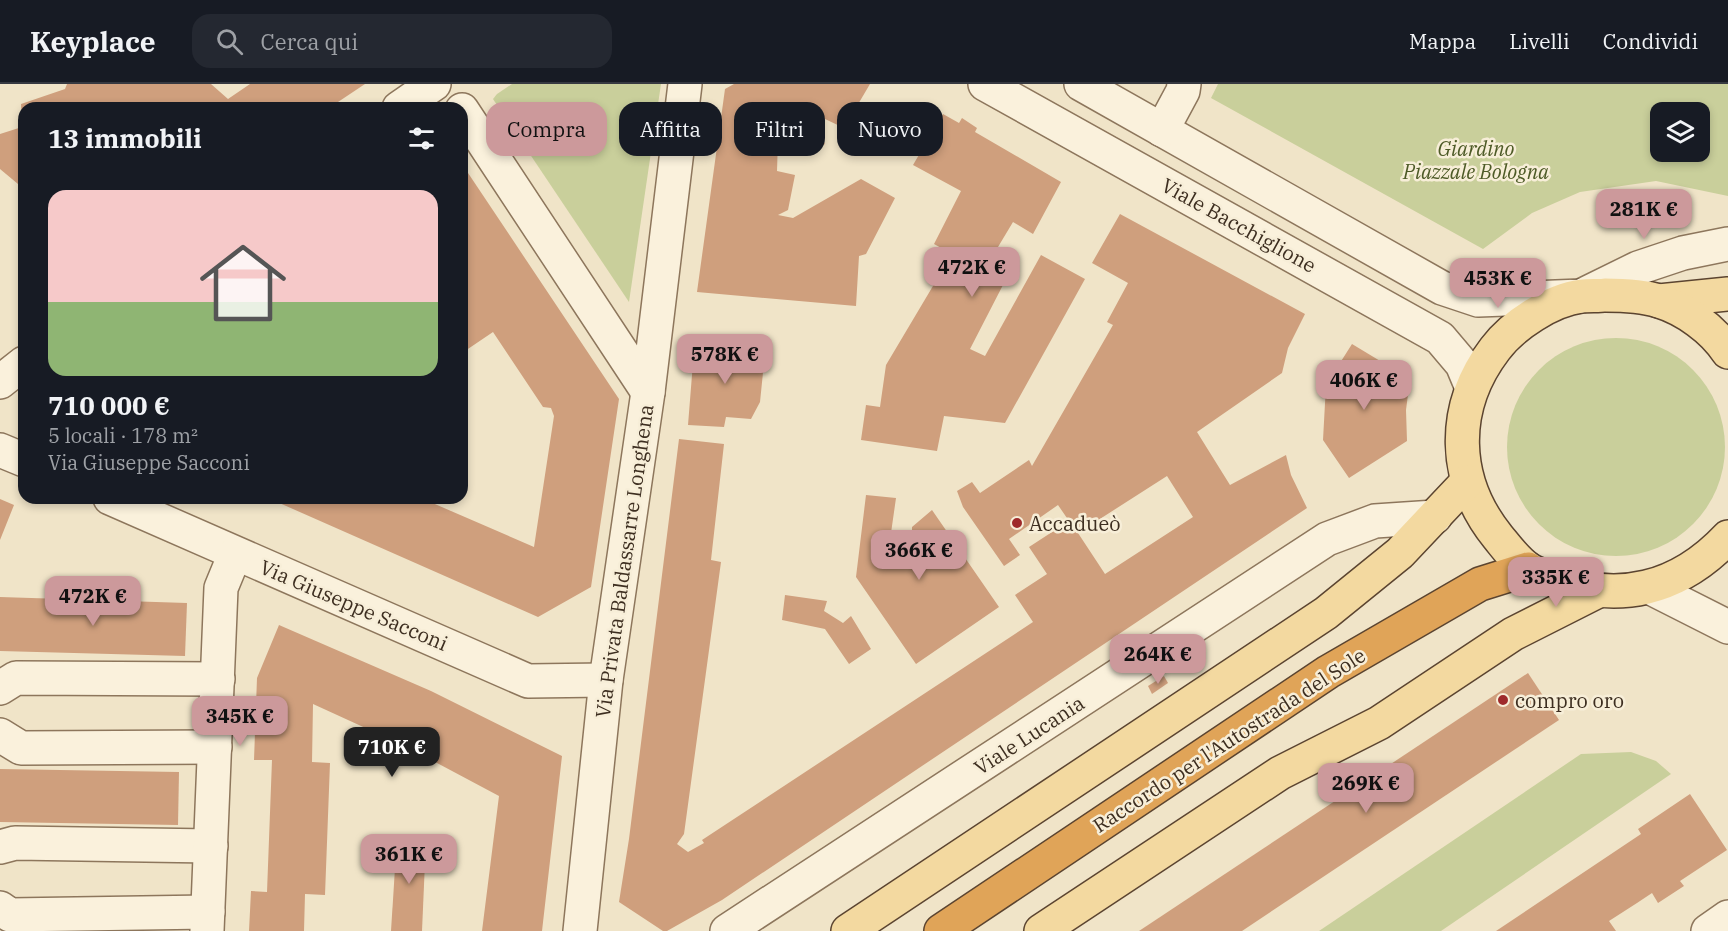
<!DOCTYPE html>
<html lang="it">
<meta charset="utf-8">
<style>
body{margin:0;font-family:"IBM Plex Serif",serif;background:#242831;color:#f1f3f6;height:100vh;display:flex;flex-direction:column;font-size:22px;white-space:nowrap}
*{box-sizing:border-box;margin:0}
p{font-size:20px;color:#9ea1a6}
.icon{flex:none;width:33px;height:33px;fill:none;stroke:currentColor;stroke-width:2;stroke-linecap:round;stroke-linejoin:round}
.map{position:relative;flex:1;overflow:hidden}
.drawer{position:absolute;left:18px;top:18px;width:450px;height:402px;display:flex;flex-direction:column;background:#171b24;border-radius:18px;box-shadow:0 3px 9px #0003}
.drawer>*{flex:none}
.top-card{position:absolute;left:486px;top:18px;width:570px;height:54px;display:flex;gap:12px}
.buttons{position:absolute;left:1650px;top:18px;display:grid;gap:12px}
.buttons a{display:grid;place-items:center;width:60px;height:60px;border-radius:12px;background:#171b24;box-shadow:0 3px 9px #0003;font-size:30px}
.price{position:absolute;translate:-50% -51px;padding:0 14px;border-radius:12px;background:#cc999b;color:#111;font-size:20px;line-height:39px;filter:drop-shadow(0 2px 3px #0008)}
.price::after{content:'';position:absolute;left:50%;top:36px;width:18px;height:14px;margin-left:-9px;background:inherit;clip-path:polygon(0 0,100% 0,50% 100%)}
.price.active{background:#222;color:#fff}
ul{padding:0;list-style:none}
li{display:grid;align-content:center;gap:12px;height:318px;padding:0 30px}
li span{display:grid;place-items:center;height:186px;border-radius:18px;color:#555}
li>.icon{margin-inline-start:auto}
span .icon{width:108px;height:108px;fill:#fffc;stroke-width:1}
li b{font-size:26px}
h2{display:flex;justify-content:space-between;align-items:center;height:72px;padding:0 30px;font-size:26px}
.pill{padding:0 21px;border-radius:18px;background:#171b24;box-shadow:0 3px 9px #0003;font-size:21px;line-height:54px}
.pill.active{background:#cc999b;color:#111}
header{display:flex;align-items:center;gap:36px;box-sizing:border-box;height:84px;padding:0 30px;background:#171b24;border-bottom:2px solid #363941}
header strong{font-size:28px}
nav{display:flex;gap:33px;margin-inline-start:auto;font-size:21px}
.search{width:420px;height:54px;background:#242831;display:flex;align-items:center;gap:15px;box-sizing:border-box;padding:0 21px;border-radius:18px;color:#9ea1a6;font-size:22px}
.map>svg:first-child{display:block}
</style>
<header>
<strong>Keyplace</strong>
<div class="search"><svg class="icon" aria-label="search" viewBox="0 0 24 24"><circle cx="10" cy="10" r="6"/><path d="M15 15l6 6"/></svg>Cerca qui</div>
<nav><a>Mappa</a><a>Livelli</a><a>Condividi</a></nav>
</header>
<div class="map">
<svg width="1728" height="847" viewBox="0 0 1728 847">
<rect width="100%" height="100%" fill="#f0e4c8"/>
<!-- green -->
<g fill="#c9cf9b" fill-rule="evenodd">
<polygon points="512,0 661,0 629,218 493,15 497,10"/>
<path d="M 1218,0 L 1728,0 L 1728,112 L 1656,97 L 1580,108 L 1532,129 L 1483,165 L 1211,14 ZM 1700,28 L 1700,68 L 1660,68 L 1660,28 Z"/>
<circle cx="1616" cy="363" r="109"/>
<polygon points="1631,668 1656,677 1671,690 1441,847 1319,847 1581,670"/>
</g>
<!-- building -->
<g fill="#cf9f7d" fill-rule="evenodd">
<polygon points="67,0 211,0 228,15 250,0 365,0 329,24 24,24 24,105 0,85 0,50 22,43 21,20 65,5"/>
<polygon points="734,0 870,0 844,44 825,35 813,40 825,60 802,71 790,52 778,55 777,87 795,91 788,126 778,131 793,134 861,95 895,114 866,170 859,172 856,222 697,208 725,5"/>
<polygon points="869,30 889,41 874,71 853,60"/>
<polygon points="943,30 959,39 962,34 977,44 975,48 1061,98 1033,150 1013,138 983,188 1004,199 970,265 985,272 1041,171 1085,195 1005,339 944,332 937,367 861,356 866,321 880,323 886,281 952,170 934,160 961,107 913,81"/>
<polygon points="462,80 619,315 591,503 538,533 268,414 421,414 534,463 554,332 551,324 543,323 493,248 462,269"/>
<path d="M 1120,130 L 1305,230 L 1288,264 L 1282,289 L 1197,348 L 1230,401 L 1286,371 L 1291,391 L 1307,424 L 722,816 L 667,847 L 663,847 L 619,818 L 629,755 L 679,355 L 724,360 L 711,476 L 721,478 L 684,750 L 677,760 L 688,768 L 704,759 L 702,756 L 1033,538 L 1015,511 L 1047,490 L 1029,463 L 1069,437 L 1058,421 L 1009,455 L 1020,471 L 1004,482 L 963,423 L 957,407 L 972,398 L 980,409 L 1029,376 L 1032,382 L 1113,241 L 1107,238 L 1128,199 L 1092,179 ZM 1167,392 L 1193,433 L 1105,490 L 1078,449 Z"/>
<polygon points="1352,260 1410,295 1406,326 1407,357 1349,394 1323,356 1326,301"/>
<polygon points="742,261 765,269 760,318 751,335 726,333 724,343 688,341 694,266"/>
<polygon points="866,411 896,414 888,470 912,452 912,443 932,426 999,523 916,580 856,493"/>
<polygon points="0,415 14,421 0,456"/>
<polygon points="785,511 827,517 824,527 843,539 851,532 871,565 849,580 825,545 782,536"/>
<polygon points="0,513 187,519 185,572 0,567"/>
<polygon points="279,541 431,607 562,672 542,847 482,847 499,712 407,663 313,620 312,678 330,679 325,811 305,810 304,847 249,847 251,807 267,808 272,676 254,676 257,594"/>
<polygon points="1528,589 1559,636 1242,847 1139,847"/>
<polygon points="1164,592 1168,599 1152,610 1148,602"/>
<polygon points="0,685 179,688 178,741 0,738"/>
<polygon points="1690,710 1727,766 1680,797 1684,802 1658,819 1652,809 1637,819 1609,837 1616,847 1496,847 1641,750 1638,745"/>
<polygon points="397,753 426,755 422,847 391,847"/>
</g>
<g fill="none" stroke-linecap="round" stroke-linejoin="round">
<!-- minor casing -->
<g stroke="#8d765c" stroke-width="36">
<g id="minor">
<polyline points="985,0 1440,254 1462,280 1472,304"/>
<polyline points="1081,0 1442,204 1478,216 1581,212 1638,184 1683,169 1728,160"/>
<polyline points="399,24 434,0"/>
<polyline points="462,26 648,308"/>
<polyline points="1162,46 1183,7 1184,0"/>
<polyline points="0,298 24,279"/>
<polyline points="0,366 24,376"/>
<polyline points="110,414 528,597 606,596"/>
<polyline points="1649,503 1728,543"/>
<polyline points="0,604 16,594 218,595"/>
<polyline points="0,651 21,664 215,663"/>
<polyline points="0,763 15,759 211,762"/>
<polyline points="0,824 10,831 208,828"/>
<polyline points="207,847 221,504 235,470"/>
<polyline points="580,847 606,596 648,308 685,0"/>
<polyline points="727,847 1327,455 1375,437 1435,433"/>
<polyline points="1708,847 1728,833"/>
</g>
</g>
<!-- major casing -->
<g stroke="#5b4430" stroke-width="36">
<g id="major">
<polyline points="1659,217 1728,210"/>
<path d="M 1728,268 C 1713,245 1685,225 1659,217 C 1643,212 1622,211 1605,211 C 1598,212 1590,211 1582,212 C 1551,216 1513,241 1495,265 C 1450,324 1452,396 1498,453 C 1507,464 1518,479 1530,486 C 1536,490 1544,492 1551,494 C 1618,521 1679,505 1728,453"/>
<polyline points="848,847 1326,529 1400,469 1467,398"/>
<polyline points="1041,847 1280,689 1379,639 1513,550 1598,507"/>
</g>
</g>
<!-- highway casing -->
<g stroke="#5b4430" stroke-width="36">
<polyline id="highway" points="941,847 1328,588 1480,500 1528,485"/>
</g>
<!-- minor -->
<use href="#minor" stroke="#faf1dc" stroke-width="33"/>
<!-- major -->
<use href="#major" stroke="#f3d9a0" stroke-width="33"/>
<!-- highway -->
<use href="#highway" stroke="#e0a458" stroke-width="33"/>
</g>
<!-- markers -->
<g fill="#9e2a2b" stroke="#f7eed8" stroke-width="2">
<circle cx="1017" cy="439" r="6"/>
<circle cx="1503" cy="616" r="6"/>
</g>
<g text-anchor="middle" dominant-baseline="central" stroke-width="5" stroke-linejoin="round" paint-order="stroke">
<!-- park labels -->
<g font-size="20" font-style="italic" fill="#4d5a26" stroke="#f7eed8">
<text x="1476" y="64">Giardino<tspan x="1476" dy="23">Piazzale Bologna</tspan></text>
</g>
<!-- street labels -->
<g font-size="20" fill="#3d2e20" stroke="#f7eed8">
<text transform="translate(1239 141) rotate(29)">Viale Bacchiglione</text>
<text transform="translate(624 477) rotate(-82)">Via Privata Baldassarre Longhena</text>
<text transform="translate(354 521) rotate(23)">Via Giuseppe Sacconi</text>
<text transform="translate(1029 651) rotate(-33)">Viale Lucania</text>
<text transform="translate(1229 656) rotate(-33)">Raccordo per l'Autostrada del Sole</text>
</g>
<!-- poi labels -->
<g font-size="20" fill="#3d2e20" stroke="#f7eed8" text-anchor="start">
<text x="1029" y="439">Accadueò</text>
<text x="1515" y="616">compro oro</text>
</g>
</g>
</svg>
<div class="buttons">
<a><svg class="icon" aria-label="layers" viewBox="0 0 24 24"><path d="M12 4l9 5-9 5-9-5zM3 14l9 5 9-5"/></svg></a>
</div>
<b class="price" style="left:1644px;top:156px">281K €</b>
<b class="price" style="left:972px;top:214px">472K €</b>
<b class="price" style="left:1498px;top:225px">453K €</b>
<b class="price" style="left:725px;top:301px">578K €</b>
<b class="price" style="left:1364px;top:327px">406K €</b>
<b class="price" style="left:919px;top:497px">366K €</b>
<b class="price" style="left:1556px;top:524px">335K €</b>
<b class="price" style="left:93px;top:543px">472K €</b>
<b class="price" style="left:1158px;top:601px">264K €</b>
<b class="price" style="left:240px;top:663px">345K €</b>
<b class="price active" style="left:392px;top:694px">710K €</b>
<b class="price" style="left:1366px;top:730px">269K €</b>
<b class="price" style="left:409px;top:801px">361K €</b>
<div class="top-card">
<a class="pill active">Compra</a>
<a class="pill">Affitta</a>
<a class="pill">Filtri</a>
<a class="pill">Nuovo</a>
</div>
<section class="drawer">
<h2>13 immobili<svg class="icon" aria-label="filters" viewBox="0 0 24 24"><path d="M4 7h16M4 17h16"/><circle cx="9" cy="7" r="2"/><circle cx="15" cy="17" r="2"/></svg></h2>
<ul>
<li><span style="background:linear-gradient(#f6c9c9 60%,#8fb573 0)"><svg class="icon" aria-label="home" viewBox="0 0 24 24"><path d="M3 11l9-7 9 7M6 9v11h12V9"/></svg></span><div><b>710 000 €</b><p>5 locali · 178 m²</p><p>Via Giuseppe Sacconi</p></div></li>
</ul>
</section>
</div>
